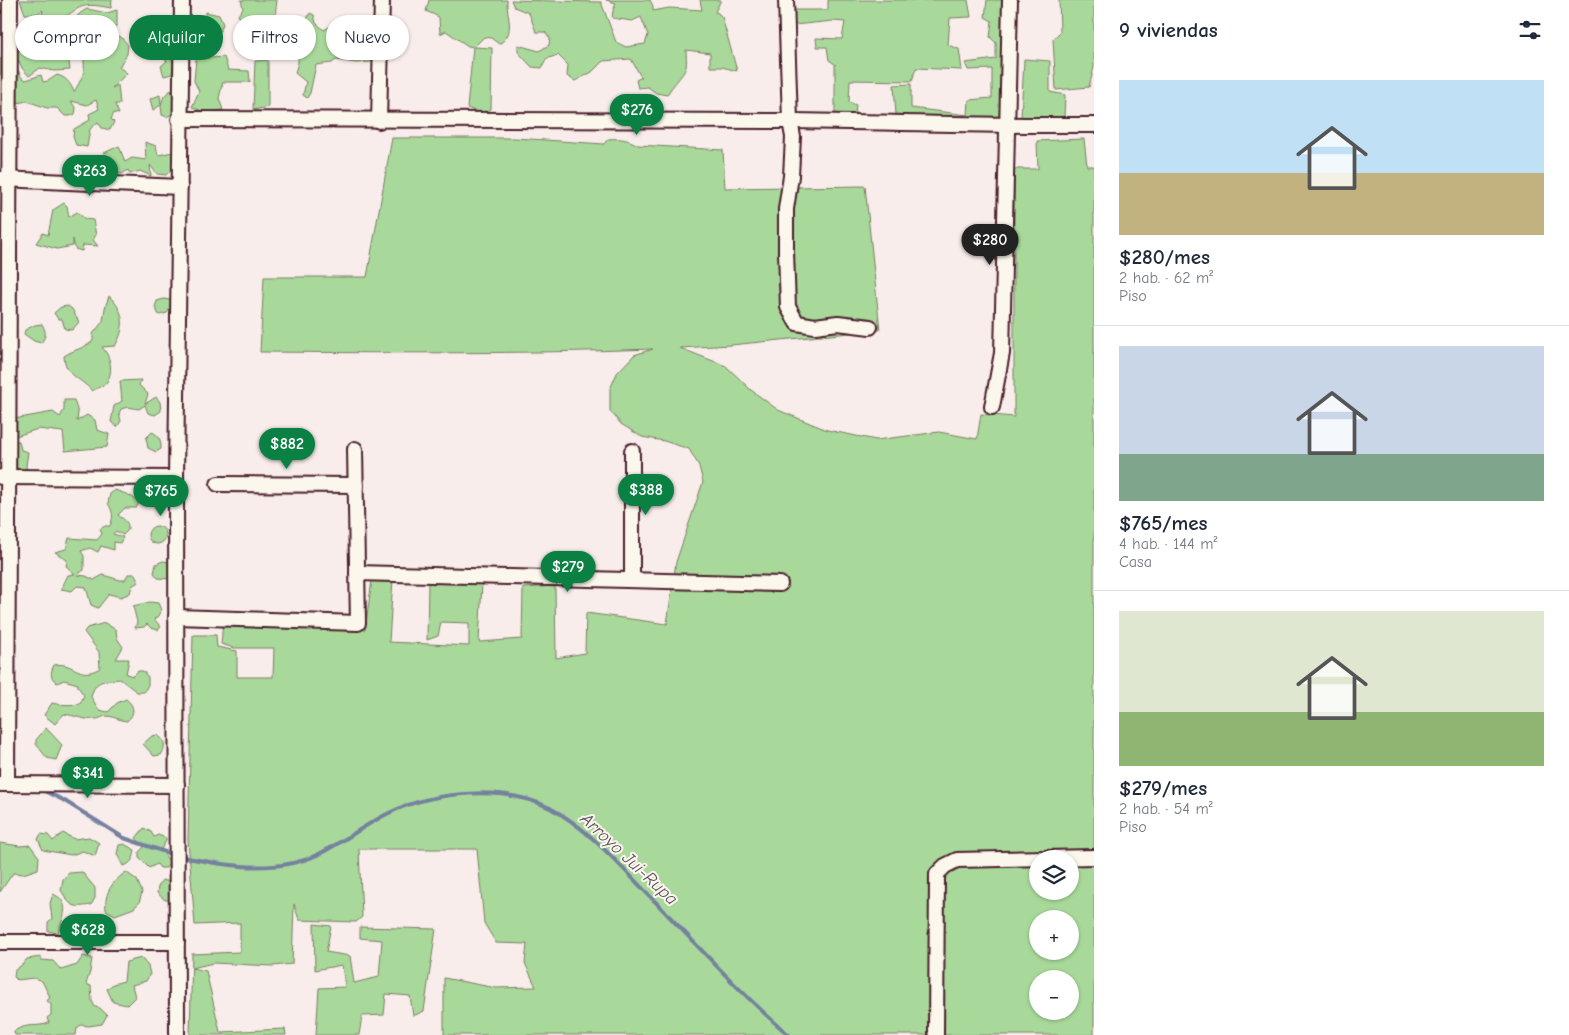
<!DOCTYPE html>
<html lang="es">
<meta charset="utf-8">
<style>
body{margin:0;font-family:"Comic Neue",sans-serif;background:#f2f2f3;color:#1f2937;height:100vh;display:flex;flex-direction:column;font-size:19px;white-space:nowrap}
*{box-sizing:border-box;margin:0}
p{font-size:16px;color:#747a83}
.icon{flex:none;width:28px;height:28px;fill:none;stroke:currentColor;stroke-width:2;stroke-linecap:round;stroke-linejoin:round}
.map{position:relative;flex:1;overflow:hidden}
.side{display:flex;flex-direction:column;background:#fff;width:475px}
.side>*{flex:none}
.top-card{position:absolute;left:15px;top:15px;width:475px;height:45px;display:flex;gap:10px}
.fabs{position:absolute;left:1029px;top:850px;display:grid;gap:10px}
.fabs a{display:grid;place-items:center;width:50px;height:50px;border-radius:50%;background:#fff;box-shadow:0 1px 4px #0004;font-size:25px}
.price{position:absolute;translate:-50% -42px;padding:0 11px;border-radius:18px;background:#0b8043;color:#fff;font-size:16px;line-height:32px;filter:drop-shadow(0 1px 2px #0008)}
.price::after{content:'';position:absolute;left:50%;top:30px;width:15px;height:11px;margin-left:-8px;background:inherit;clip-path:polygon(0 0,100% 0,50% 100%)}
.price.selected{background:#222;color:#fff}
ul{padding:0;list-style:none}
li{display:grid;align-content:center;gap:10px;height:265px;padding:0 25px}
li+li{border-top:1px solid #e0e1e3}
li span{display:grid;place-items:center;height:155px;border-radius:0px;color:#555}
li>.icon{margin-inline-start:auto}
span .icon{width:90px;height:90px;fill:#fffc;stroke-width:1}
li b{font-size:21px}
h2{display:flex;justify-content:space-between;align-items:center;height:60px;padding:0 25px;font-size:21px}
.chip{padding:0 18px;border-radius:22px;background:#fff;box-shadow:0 1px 4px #0004;font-size:18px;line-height:45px}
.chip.selected{background:#0b8043;color:#fff}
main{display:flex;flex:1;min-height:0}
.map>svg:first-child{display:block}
</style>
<main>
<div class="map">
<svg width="1094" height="1035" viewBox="0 0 1094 1035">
<rect width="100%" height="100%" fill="#f9edeb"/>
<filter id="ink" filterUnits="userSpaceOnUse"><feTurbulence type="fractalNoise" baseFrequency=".02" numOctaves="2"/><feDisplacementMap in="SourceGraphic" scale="10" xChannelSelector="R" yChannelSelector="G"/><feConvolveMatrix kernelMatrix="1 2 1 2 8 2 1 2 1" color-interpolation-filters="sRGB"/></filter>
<g filter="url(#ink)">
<!-- green -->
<g fill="#a8d99a" stroke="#797c62" fill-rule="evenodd">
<path d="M 20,0 L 112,0 L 111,8 C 84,3 83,4 61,20 L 42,15 L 43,10 L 37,14 L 25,14 Z"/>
<path d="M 241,0 L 277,0 C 277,4 275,9 276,14 C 276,23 287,27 290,35 L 284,38 L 268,33 L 265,40 L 267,49 L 262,58 L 257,57 L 256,45 L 244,43 L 252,25 L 245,20 L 241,20 L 238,15 L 243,8 Z"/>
<path d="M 429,0 L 507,0 C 506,16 517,33 499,44 L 491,38 L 484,37 L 474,47 L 492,48 L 491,109 L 483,114 L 467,108 L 473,47 L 468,46 L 446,31 L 440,34 L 439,17 L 426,11 Z"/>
<path d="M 511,0 L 601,2 L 616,42 L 626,47 L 645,44 L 648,35 L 641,17 L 632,21 L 612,18 L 613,11 L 616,3 L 606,0 L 650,0 L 653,6 L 653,11 L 669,8 L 702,10 L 700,0 L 721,0 L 715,12 L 718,13 L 722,17 L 737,71 L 722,67 L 710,67 L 710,53 L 686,50 C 686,55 687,62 686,67 C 684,75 672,85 667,95 L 656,93 L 648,87 L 638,88 L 636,80 L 642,77 L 641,77 L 631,59 L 603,61 L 592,72 L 575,81 L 567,76 L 568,65 L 558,55 L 546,59 L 542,68 L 532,67 L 518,52 L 518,45 L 539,51 L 549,45 L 550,38 L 545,32 L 536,32 L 529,13 L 514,7 Z"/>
<polygon points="828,0 968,0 971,17 950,18 948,45 959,49 962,70 916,68 912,81 850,80 849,102 856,105 855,115 835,114 835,64 829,60 827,47 817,47 816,38 842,39 845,22 833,21 794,25 795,10 828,10"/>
<polygon points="987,0 1005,0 1003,118 896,116 894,85 911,84 911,108 968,115 969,100 992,98 992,69 968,70 965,63 996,59 996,43 990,37 992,21 985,17"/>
<polygon points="1059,0 1094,0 1094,67 1089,87 1056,90 1053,39 1060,32"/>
<path d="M 87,9 L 107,13 L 117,10 L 117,25 L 112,33 L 121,37 L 128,45 L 127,54 L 119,67 L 127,73 L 112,88 L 118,85 L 120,104 L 115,104 L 119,114 L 114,113 L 111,119 L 114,122 L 110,130 L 102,128 L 98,122 L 90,129 L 87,147 L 76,145 L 73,137 L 74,129 L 90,120 L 89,114 L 99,109 L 96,100 L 87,105 L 71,101 L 76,109 L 75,114 L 70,116 L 65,116 L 57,108 L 47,108 L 27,101 L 12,104 L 9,82 L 0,74 L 0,59 L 5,56 L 14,59 L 21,77 L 26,80 L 41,75 L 43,82 L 48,81 L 57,75 C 66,77 71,84 74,92 C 78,85 83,77 84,70 C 86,57 78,42 70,33 C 72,20 76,15 87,9 Z"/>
<polygon points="206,12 219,15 223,24 220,31 216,33 206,27 205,19"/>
<path d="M 310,13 L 314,15 L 316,23 L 324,30 L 329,27 L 334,29 L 337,42 L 359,46 L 372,43 L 371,62 L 356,63 L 336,60 L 332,63 L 316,65 L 310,93 L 307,98 L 303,95 L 306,82 L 295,73 L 298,62 L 298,52 L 303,50 C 311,38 302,25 310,13 Z"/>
<polygon points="40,19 50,22 66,36 70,70 54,71 40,68 29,76 22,68 15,52 27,48 21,27 30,21"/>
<polygon points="163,19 169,21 170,51 173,63 172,74 164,76 161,66 167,61 161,57 161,49 166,46 163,42 165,35 160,29"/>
<polygon points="224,57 228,70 249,71 250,82 223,82 219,98 223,110 204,112 192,107 199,91 194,81 196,59"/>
<polygon points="1024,59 1050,61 1050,92 1065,95 1064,117 1021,117"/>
<polygon points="268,60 268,107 253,110 255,61"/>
<polygon points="171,90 174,100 173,113 167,117 162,115 161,105 153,110 150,99 160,95 161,104 164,96"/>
<path d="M 392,138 L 515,138 L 604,144 L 608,139 C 620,138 628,139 638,145 L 723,150 L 725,188 L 865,186 L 880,330 L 731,345 L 680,348 L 726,366 L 751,390 L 778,410 L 827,430 L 876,440 L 939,432 L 977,439 L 981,414 L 1014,417 L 1014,169 L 1038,169 L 1037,141 L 1084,139 L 1087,166 L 1094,166 L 1094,1035 L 444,1035 L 444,978 L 496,988 L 536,987 L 525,963 L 527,944 L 496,943 L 484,923 L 477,849 L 359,849 L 362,917 L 356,922 L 299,920 L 294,904 L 292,964 L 273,966 L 213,963 L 192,968 L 206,971 L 220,1032 L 285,1029 L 286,1035 L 190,1035 L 192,954 L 240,952 L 240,923 L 195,925 L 188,840 L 193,635 L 216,635 L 217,647 L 237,651 L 237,677 L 273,677 L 274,648 L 234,648 L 221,644 L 223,622 L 365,630 L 372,580 L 393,579 L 389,642 L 469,646 L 469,623 L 441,622 L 438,636 L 427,640 L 428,582 L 482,582 L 479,642 L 522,639 L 523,588 L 555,586 L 556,658 L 585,653 L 586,613 L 667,624 L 676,562 L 703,482 L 699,466 L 689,449 L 664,441 L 642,437 L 621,424 L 610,411 L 610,389 L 617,373 L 634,355 L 653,349 C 522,354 391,353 260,352 L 264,277 L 367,277 ZM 1038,859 L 1070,859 L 1070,891 L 1038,891 ZM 1038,919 L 1070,919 L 1070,951 L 1038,951 ZM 1038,979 L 1070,979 L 1070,1011 L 1038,1011 Z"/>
<polygon points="145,142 156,146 158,155 173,152 174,167 166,175 157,174 150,165 151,176 140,171 130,174 128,170 122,174 109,171 104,163 104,153 119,146 125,162 132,158 146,160"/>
<polygon points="64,203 67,206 69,217 77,212 85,219 93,220 96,235 93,240 98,246 83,245 82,251 75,249 73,239 73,246 57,249 36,243 43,233 48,235 53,210"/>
<path d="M 109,296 C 125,311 126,328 115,346 L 102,347 C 110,356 114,370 107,382 C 103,386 97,388 92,391 C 80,377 65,376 64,356 C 73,350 85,348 93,341 L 93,334 L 103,321 L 105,308 Z"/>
<polygon points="164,299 170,300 172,305 167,313 159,315 155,307 157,301"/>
<polygon points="68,306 72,309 79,322 72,330 65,329 62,319 58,319 54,313 61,307"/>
<path d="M 42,324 C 46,332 47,335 41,343 L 34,341 L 24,334 L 25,330 L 35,325 Z"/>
<polygon points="141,380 139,385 148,394 145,404 156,397 160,402 161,411 155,415 148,413 145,405 139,409 128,407 121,409 119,413 121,421 117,427 111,422 114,406 122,401 120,381"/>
<polygon points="64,400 74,400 78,413 77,421 87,415 95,420 97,430 109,434 107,447 65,451 63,432 38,429 16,436 13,430 14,419 53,412 60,417 64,410"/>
<path d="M 152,432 C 160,436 161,440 161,449 L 156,452 L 148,448 L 146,438 Z"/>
<path d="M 16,441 L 19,441 L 21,450 L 28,452 L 26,466 L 27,473 L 14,472 C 12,461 16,453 16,441 Z"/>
<path d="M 115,490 C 125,494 131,494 139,503 L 136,508 L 125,508 L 118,515 C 124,520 129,521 128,530 L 123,535 L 116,531 L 113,534 L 123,537 L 120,543 L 114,542 L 114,550 L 101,546 L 98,552 L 90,548 L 81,551 L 84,556 L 84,570 L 77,575 L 86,576 L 94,580 L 103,575 L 120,580 L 125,580 L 128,574 L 135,574 L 138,582 L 132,586 L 130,593 L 121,597 L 109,594 L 98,608 L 91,605 L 86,587 L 77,586 L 72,591 L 61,589 L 68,575 L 75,574 L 66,566 L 67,560 L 55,552 L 66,549 L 69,538 L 97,540 L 102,534 L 100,529 L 105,526 L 110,526 C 114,517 113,512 108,503 L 110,494 Z"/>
<circle cx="157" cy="535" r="9"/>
<polygon points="163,561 170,562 172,572 169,579 158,578 154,573 156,564"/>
<polygon points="150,602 158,603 161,610 157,618 154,619 161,627 158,630 151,628 147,624 144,627 135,628 137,622 133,606"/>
<path d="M 105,623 L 116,630 L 117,638 L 123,647 L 116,659 L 129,659 L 126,674 L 133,676 L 138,671 L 143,671 L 148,677 L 148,685 L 144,692 L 137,692 L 120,679 C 104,681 95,679 91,697 L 99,710 L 108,712 L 117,703 L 126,699 C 135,706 135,714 127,721 C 120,721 114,716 107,716 C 103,716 100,719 96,719 C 85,721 74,715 64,714 L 55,724 L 44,715 L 52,703 C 59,705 73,705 80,704 L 84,695 L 78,687 L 78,684 L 64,680 L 57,683 C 50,677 50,673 54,665 C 75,661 78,681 100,668 L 99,652 L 84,632 L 87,628 Z"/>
<polygon points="46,728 62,745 56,760 47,758 36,744 36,740"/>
<path d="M 157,735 C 166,740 166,747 161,755 L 154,756 L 143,744 L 152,736 Z"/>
<polygon points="144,828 151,832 154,837 158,835 166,838 166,841 161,849 170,863 166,868 160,868 157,864 149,868 139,858 139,852 144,847 136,838"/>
<polygon points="63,833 74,839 89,837 99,843 95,856 83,851 71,855 43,850 38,839 41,834 48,835 53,841"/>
<polygon points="0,843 20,846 30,845 39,857 38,869 23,874 13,873 0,892"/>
<path d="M 124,844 L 135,850 C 134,859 131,864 123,866 L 117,854 L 119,845 Z"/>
<path d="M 82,872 L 95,888 L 95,898 L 91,905 C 72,908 71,907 61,890 L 63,879 L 69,873 Z"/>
<path d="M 126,872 L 137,880 L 142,892 L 139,903 L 134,908 L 115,915 L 106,910 C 104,893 112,882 126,872 Z"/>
<polygon points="162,880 171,882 172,900 165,900 157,893 158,887"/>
<path d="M 53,894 C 72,902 63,918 58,933 L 48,931 L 48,922 L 52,919 L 50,903 Z"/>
<polygon points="314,924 331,926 326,952 350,956 354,983 379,977 382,940 360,938 360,927 436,929 424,1011 413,1016 410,996 386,994 384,1015 362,1016 359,1035 316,1035 319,988 345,987 342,965 315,970"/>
<path d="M 83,956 L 92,958 L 90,972 L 86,984 L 91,986 L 92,1001 L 95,1007 L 100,1008 L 107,1015 L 102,1024 L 89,1026 L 81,1025 L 77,1028 L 76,1035 L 15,1035 L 14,1031 C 30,1022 35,1028 49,1023 L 47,1018 L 51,1015 L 51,1004 L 47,1001 L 50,997 L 42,981 L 34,978 L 17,980 L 14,977 L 15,970 L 23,964 L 27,959 L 41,957 L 41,960 L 53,961 L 61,970 L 77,965 Z"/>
<polygon points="141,958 148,966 150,974 146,981 132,985 135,997 127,1005 113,1002 107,989 113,984 124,981 126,962"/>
</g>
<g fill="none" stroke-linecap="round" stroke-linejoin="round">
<!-- stream -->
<g stroke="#74819f" stroke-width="4">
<polyline points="42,790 63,800 124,838 168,853"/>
<path d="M 183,857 C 226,866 276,874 317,855 C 342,843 364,825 389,813 C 433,791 506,785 550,808 C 586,827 614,859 642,888 C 690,937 736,990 789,1035"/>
</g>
<!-- street casing -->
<g stroke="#4a1f2b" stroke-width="18">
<g id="street">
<polyline points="786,0 790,121 793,137 791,176 786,209 786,252 788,307 797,323 815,326 838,323 870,327"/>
<path d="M 179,119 C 382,121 584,121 786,121 C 889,122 991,126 1094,125"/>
<polyline points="379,121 382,0"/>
<polyline points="1,179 180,187"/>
<polyline points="992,407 1002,353 1010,0"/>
<polyline points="1,477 176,478"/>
<polyline points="218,484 356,485"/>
<polyline points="357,573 780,584"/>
<polyline points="632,580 632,451"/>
<polyline points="176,617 358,623 355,449"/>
<polyline points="0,784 177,785"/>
<polyline points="7,784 10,0"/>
<polyline points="0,942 177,942"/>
<polyline points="177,1035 176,478 182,0"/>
<polyline points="936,1035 937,874 945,866 957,860 1094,857"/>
</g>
</g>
<!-- street -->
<use href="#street" stroke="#fbf7ec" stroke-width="14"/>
</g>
</g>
<g text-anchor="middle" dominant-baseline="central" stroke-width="4" stroke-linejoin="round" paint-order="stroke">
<!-- water labels -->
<g font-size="18" font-style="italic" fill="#5f5065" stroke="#fbf7ec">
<text transform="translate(629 859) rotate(43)">Arroyo Jui-Rupa</text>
</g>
</g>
</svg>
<div class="fabs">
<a><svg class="icon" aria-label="layers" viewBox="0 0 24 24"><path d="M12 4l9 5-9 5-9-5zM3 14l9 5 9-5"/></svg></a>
<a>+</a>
<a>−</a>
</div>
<b class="price" style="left:637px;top:136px">$276</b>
<b class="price" style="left:90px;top:197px">$263</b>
<b class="price selected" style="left:990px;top:266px">$280</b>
<b class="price" style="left:287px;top:470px">$882</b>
<b class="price" style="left:646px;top:516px">$388</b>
<b class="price" style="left:161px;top:517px">$765</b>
<b class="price" style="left:568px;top:593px">$279</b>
<b class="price" style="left:88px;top:799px">$341</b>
<b class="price" style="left:88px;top:956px">$628</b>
<div class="top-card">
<a class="chip">Comprar</a>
<a class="chip selected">Alquilar</a>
<a class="chip">Filtros</a>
<a class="chip">Nuevo</a>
</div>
</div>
<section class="side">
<h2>9 viviendas<svg class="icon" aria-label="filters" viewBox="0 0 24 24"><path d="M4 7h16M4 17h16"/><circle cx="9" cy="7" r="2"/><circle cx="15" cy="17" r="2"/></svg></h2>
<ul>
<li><span style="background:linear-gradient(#bfe0f5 60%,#c2b280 0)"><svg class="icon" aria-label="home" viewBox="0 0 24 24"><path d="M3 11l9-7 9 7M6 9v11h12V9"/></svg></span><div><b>$280/mes</b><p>2 hab. · 62 m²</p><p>Piso</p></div></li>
<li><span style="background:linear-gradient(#c9d6e8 70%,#7fa58c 0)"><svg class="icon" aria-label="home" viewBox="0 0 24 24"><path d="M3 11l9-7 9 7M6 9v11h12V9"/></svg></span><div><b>$765/mes</b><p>4 hab. · 144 m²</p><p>Casa</p></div></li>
<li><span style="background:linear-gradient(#dfe7d0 65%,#8fb573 0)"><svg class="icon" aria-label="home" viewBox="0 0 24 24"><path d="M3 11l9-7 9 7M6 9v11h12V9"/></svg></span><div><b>$279/mes</b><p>2 hab. · 54 m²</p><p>Piso</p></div></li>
</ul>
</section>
</main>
